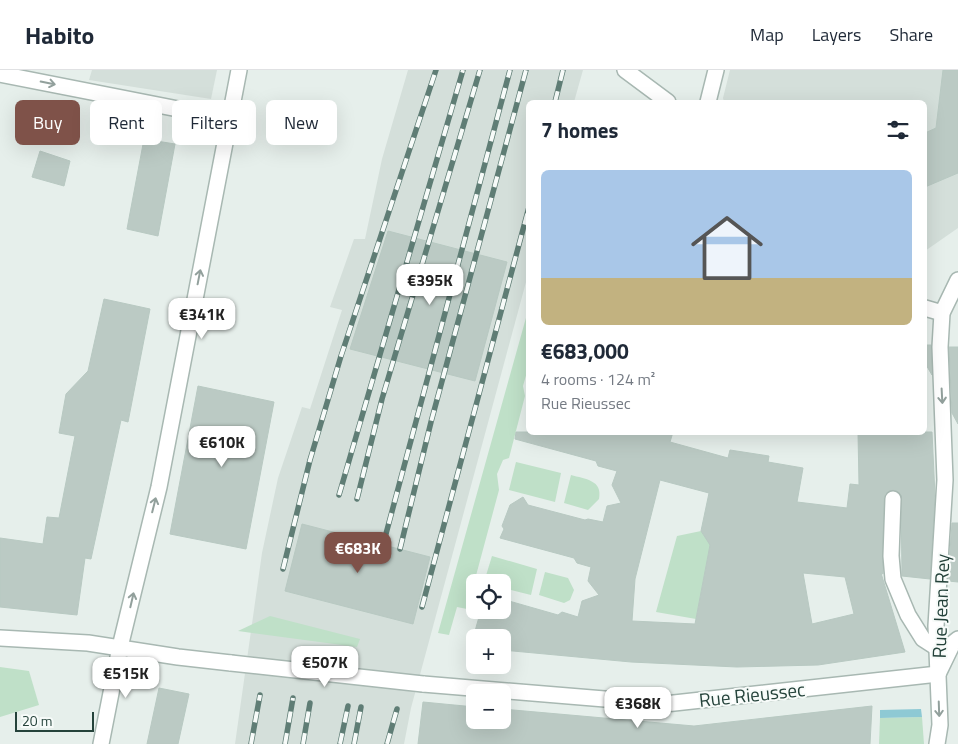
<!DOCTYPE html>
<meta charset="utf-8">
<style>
body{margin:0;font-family:"Titillium Web",sans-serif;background:#f6f6f7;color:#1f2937;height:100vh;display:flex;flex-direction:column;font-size:19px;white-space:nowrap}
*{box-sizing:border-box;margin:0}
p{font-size:16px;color:#747a83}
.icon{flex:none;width:28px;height:28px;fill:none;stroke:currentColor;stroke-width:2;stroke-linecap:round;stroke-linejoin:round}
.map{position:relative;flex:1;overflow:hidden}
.sheet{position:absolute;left:526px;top:30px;width:401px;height:335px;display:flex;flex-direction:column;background:#fff;border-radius:8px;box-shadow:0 5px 20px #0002}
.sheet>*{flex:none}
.top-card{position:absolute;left:15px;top:30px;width:436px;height:45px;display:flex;gap:10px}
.tools{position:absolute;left:466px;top:504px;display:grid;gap:10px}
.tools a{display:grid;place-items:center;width:45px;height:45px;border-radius:8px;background:#fff;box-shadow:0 5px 20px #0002;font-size:25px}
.scale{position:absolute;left:15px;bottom:12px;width:79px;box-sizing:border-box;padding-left:5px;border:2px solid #24423a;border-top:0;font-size:14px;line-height:18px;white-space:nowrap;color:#24423a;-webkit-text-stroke:4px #f7fbf9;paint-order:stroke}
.price{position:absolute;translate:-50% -42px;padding:0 11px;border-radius:10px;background:#fff;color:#222;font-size:16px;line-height:32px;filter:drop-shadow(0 1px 2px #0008)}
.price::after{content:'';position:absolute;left:50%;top:30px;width:15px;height:11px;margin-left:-8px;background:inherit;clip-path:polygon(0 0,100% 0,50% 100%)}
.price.active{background:#7f5249;color:#fff}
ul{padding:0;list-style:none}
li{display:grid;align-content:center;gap:10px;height:265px;padding:0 15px}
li+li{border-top:1px solid #e0e1e3}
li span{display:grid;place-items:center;height:155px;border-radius:8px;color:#555}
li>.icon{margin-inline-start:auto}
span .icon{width:90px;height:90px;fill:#fffc;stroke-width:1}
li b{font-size:21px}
h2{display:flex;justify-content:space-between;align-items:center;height:60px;padding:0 15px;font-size:21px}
.chip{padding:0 18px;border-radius:8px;background:#fff;box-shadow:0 5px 20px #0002;font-size:18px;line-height:45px}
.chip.active{background:#7f5249;color:#fff}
header{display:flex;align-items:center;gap:30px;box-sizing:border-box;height:70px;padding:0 25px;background:#fff;border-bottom:1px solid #e0e1e3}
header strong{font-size:24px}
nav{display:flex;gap:28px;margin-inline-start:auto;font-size:18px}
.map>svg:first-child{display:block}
</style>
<header>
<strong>Habito</strong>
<nav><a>Map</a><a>Layers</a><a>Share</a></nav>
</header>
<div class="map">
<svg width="958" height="674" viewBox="0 0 958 674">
<rect width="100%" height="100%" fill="#e6efeb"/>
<!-- built -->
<g fill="#d4dfda">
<polygon points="92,0 217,0 211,29 89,10"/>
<polygon points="408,0 583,0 574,32 529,32 529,201 411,638 404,674 235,674 262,483 278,408 302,337 310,339 342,240 330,237 354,169 365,169 382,89"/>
<polygon points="730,0 958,0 958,158 925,181 925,32 724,32 723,28"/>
</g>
<!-- green -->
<g fill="#bfe0c8">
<polygon points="529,237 529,295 523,316 525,326 509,388 503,390 497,404 499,420 467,539 457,537 449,565 438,563"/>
<polygon points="516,392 561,403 555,432 509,420"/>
<path d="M 571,405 C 585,409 603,410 599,429 L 588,440 L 564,433 Z"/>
<polygon points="701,461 704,465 712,466 696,549 656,542 677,466"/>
<polygon points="492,486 537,499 531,525 503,518 502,512 484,512"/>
<polygon points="545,502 568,508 574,520 570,530 564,533 539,525"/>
<polygon points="270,546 360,569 357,577 238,561"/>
<polygon points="0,597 29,601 39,635 0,647"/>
<polygon points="922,647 924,674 879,674 880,648"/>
</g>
<!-- water -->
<polygon fill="#8ec9d4" points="921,639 922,647 880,648 880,640"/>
<!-- building -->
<g fill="#bbcac4" stroke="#b8c9c2" fill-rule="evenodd">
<polygon points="943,0 958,0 958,103 925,117 925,63 936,58"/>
<polygon points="144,69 175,74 158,166 127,159"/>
<polygon points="40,81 70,91 64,116 32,107"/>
<polygon points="388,161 507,192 475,311 350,279"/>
<polygon points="104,229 150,239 128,352 121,350 91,489 85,488 77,545 0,537 0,468 43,474 47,447 59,448 75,366 59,363 66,324 88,301"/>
<polygon points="925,275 931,275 932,305 925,293"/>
<polygon points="949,277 958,277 958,354 952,343"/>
<polygon points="198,316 274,332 246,479 170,464"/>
<path d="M 516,362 L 673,362 L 670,372 L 728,388 L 730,380 L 769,386 L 768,392 L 803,398 L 797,432 L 847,438 L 850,414 L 859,415 L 858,362 L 932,362 L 935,426 L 930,509 L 902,506 L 901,425 L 893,420 L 885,424 L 884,429 L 883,504 L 881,503 L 905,582 L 818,595 L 737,597 L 631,592 L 502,580 L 502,568 L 475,568 L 475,571 L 473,568 L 481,540 L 502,540 L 502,529 L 558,545 L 562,542 L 578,547 L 582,531 L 599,525 L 588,511 L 591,497 L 577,493 L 574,488 L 500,468 L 504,459 L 502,456 L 510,435 L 523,427 L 528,435 L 585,450 L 588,449 L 603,452 L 607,436 L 621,433 L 612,415 L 617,401 L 598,396 L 596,391 L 515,369 ZM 660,410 L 709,423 L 701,461 L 710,475 L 695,554 L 632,551 L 635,509 ZM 803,503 L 845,507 L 854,544 L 812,554 Z"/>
<polygon points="952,453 958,453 958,512 948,511"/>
<polygon points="302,454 430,487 413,554 285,521"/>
<polygon points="159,618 189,624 178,674 147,674"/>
<polygon points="423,632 475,637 475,650 502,650 502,639 694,656 872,636 870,674 418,674"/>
</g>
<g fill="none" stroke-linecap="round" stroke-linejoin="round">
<!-- minor casing -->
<g stroke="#a8b8b2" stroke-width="18">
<g id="minor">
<polyline points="625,0 668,32"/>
<polyline points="0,4 229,49"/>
<polyline points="708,32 716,0"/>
<polyline points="925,238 942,243"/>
<polyline points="893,429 891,486 893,509 908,545 923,569 937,578"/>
<polyline points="0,568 88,573 178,587 231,593"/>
<polyline points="939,602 953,573 958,569"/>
<polyline points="423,614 665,634 938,604"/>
<polyline points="101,674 120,577 159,417 239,0"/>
<polyline points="937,674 940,655 936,556 945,410 940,277 942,243 958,210"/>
</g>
</g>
<!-- minor -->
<use href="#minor" stroke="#fff" stroke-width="15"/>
<!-- rail casing -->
<g stroke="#5f7d75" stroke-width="5.5">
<g id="rail">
<polyline points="555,32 563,0"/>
<polyline points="339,425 463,0"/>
<polyline points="357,429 382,329 480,0"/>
<polyline points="383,475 510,0"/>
<polyline points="400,479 431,352 526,0"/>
<polyline points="283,499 310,390 341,286 436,0"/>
<polyline points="422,537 529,137"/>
<polyline points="251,674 260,625"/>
<polyline points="285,674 293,628"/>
<polyline points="303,674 310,633"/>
<polyline points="340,674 348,636"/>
<polyline points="354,674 361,637"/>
<polyline points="387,674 397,639"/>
</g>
</g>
<!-- rail -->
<use href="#rail" stroke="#f7fbf9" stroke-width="4" stroke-dasharray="11" stroke-linecap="butt"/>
<!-- minor-bridge casing -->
<g stroke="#a8b8b2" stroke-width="18" stroke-linecap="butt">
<polyline id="minor-bridge" points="231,593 423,614"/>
</g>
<!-- minor-bridge -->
<use href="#minor-bridge" stroke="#fff" stroke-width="15"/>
</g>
<!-- one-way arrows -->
<defs><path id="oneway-shaft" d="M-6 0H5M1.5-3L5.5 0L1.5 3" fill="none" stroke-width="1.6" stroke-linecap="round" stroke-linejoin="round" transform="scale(1.25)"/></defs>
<g stroke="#92a09c">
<use href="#oneway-shaft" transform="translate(48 13) rotate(11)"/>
<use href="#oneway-shaft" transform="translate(199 207) rotate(-79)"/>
<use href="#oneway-shaft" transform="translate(942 326) rotate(87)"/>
<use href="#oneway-shaft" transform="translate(154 435) rotate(-76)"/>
<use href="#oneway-shaft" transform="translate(132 530) rotate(-77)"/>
<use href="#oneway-shaft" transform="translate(939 639) rotate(88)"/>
</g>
<g text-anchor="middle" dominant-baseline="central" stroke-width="4" stroke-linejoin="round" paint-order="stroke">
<!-- street labels -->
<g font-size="19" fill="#24423a" stroke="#f7fbf9">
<text transform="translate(940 536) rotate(-88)">Rue Jean Rey</text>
<text transform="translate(752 624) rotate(-6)">Rue Rieussec</text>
</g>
</g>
</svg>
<div class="tools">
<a><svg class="icon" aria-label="locate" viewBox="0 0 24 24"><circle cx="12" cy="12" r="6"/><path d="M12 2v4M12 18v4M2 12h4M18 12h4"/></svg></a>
<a>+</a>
<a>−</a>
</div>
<div class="scale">20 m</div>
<b class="price" style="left:430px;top:236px">€395K</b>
<b class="price" style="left:202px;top:270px">€341K</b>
<b class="price" style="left:222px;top:398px">€610K</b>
<b class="price active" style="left:358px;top:504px">€683K</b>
<b class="price" style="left:325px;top:618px">€507K</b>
<b class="price" style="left:126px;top:629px">€515K</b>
<b class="price" style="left:638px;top:659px">€368K</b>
<div class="top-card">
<a class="chip active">Buy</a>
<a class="chip">Rent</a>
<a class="chip">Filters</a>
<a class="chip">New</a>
</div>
<section class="sheet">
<h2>7 homes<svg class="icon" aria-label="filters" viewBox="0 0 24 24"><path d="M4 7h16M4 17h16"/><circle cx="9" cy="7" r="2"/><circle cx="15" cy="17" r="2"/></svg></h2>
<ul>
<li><span style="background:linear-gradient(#a9c7e8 70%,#c2b280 0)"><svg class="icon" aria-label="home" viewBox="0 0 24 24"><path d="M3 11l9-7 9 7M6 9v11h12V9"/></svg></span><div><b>€683,000</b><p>4 rooms · 124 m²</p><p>Rue Rieussec</p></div></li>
</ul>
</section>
</div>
